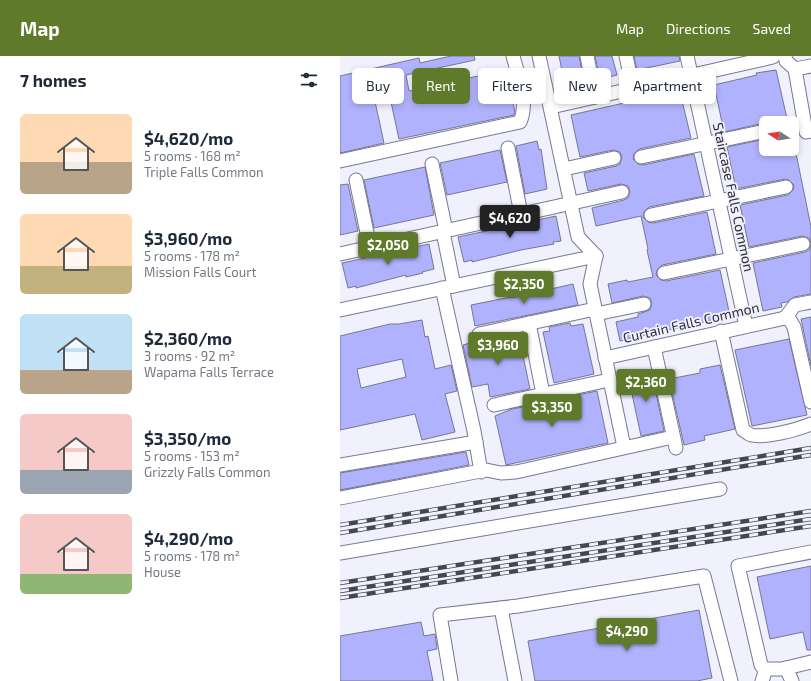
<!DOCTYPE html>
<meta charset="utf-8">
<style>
body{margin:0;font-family:"Exo 2",sans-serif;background:#f2f2f3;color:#1f2937;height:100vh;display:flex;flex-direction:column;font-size:15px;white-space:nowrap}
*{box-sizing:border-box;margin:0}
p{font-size:13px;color:#747a83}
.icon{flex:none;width:22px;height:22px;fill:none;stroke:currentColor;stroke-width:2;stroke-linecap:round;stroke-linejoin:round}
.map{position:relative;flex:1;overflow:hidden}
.panel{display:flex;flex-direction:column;background:#fff;width:340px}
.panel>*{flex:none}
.hud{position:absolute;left:12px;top:12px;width:380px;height:36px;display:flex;gap:8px}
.needle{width:26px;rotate:282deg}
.controls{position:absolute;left:419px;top:60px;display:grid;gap:8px}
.controls a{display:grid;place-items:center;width:40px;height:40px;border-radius:6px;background:#fff;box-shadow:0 2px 6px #0003;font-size:20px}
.price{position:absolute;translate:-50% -34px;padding:0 9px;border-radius:4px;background:#607a2c;color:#fff;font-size:13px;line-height:26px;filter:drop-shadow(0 1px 2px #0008)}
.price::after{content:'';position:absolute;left:50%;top:24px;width:12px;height:9px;margin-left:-6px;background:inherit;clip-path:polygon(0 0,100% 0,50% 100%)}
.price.current{background:#222;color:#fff}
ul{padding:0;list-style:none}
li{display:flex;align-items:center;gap:12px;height:100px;padding:0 20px}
li span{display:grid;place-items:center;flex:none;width:112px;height:80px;border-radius:6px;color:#555}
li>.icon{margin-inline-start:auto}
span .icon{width:48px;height:48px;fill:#fffc;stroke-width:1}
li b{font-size:17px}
h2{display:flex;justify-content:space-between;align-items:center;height:48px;padding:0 20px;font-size:17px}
.pill{padding:0 14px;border-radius:6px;background:#fff;box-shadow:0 2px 6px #0003;font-size:14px;line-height:36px}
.pill.current{background:#607a2c;color:#fff}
header{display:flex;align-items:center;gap:24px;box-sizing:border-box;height:56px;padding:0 20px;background:#607a2c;color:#fff}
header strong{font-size:19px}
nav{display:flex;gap:22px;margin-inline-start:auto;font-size:14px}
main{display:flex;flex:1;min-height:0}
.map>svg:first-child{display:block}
</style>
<header>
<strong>Map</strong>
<nav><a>Map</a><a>Directions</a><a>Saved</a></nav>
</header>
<main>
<section class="panel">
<h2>7 homes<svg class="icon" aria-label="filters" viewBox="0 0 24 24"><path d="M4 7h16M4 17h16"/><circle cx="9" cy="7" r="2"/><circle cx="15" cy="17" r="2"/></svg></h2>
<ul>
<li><span style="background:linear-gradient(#ffd9b3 60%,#b9a48a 0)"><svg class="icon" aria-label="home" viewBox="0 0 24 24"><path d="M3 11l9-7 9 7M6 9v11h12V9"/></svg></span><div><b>$4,620/mo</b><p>5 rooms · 168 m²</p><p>Triple Falls Common</p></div></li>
<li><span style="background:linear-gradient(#ffd9b3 65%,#c2b280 0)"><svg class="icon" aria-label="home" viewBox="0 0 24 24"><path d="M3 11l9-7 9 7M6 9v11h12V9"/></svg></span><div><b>$3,960/mo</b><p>5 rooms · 178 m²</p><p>Mission Falls Court</p></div></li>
<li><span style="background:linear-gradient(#bfe0f5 70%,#b9a48a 0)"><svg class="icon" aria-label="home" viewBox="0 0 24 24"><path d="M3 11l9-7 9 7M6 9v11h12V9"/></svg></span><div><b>$2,360/mo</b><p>3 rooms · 92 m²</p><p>Wapama Falls Terrace</p></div></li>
<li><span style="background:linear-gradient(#f6c9c9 70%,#9aa5b1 0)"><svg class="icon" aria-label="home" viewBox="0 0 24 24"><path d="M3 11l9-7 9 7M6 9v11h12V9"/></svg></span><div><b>$3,350/mo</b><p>5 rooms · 153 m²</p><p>Grizzly Falls Common</p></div></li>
<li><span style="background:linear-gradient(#f6c9c9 75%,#8fb573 0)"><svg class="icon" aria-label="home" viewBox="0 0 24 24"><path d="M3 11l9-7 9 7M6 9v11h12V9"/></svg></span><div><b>$4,290/mo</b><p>5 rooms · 178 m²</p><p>House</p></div></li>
</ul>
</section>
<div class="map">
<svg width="471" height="625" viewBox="0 0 471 625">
<rect width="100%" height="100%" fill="#f0f1fc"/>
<!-- building -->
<g fill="#b1b2fd" stroke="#767790" fill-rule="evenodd">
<polygon points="111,0 134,0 135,4 66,19 69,35 166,14 175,56 174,59 59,83 46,23 31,27 44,87 0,97 0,20 79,2 80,7"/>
<polygon points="219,0 239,0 244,26 225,30"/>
<polygon points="255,0 272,0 277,19 260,23"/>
<polygon points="294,0 339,0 340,5 297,14"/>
<polygon points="436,14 448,67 424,67 384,76 374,29 417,19 416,17"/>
<polygon points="340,36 351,82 299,93 294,98 293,103 298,108 303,109 354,98 364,140 309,151 304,156 303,161 308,166 313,167 367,156 376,198 322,209 317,214 316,219 321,224 326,225 380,214 390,260 280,285 276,266 298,261 298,258 310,254 312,247 310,242 303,240 272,247 268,228 287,224 288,226 313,221 307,194 308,193 301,160 256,170 252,152 284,144 288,142 290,135 288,130 281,128 248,135 244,117 276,110 280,108 282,101 280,96 273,94 240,101 231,59 306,42"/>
<polygon points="426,83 426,93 454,93 457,102 471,171 471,238 454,241 447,246 441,247 442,251 423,255 413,207 465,196 469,194 471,187 469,182 462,180 409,191 400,149 448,139 453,134 454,129 449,124 445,123 396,133 387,91"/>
<polygon points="197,85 199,94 201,93 207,133 185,138 176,90"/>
<polygon points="160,94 167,126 107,139 100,107"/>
<polygon points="85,111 94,159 34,172 24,124"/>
<polygon points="8,128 18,175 0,179 0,129"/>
<polygon points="216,160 221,185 213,186 214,188 181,194 132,206 132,204 124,206 118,181"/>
<polygon points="89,188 94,213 82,216 83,217 66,221 66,219 16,232 16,230 8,232 2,207"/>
<polygon points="233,228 238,249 135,270 131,249 171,241 171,242"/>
<polygon points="471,261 471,310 461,263"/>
<path d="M 82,264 L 85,281 L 88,280 L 95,313 L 111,309 L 117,335 L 105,338 L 115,376 L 82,384 L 75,358 L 0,374 L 0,280 L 50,268 L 59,268 ZM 62,303 L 66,321 L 21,332 L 17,313 Z"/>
<polygon points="230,267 231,270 243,268 254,318 214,327 203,276 210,275 209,271"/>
<polygon points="166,280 166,283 179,281 190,333 150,341 148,328 132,331 123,289 130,287 131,290"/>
<polygon points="449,283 467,359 412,370 395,294"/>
<polygon points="380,309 395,373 364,380 365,384 344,389 329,323 360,317 360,313"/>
<polygon points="311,314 324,375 301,380 288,319"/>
<polygon points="257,335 268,387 166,409 155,360 172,353 183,351 183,353 189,353 207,349 218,343"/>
<polygon points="126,396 129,409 0,434 0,417"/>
<polygon points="471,510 471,594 467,594 463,576 430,583 417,521"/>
<polygon points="359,554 372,622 357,625 195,625 188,585"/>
<polygon points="81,566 84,580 95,578 97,593 87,595 93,625 0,625 0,580"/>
</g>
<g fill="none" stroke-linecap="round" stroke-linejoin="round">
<!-- minor casing -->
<g stroke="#777892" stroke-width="15">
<g id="minor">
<polyline points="199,0 238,181 256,200"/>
<polyline points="247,0 255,41"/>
<polyline points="286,0 293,32"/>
<polyline points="347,0 406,270"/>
<polyline points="445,0 446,5 455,13 466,76 471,75"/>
<polyline points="455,13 471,10"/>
<polyline points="211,51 433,1"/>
<polyline points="168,92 181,158"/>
<polyline points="301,101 426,75"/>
<path d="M 0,105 L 180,66 C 189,46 178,20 173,0"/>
<polyline points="92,108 106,175"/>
<polyline points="224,113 274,102"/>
<polyline points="16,124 30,191"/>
<polyline points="311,159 446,131"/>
<polyline points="103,176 114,230"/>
<polyline points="0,198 282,136"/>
<polyline points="256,200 250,228 284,391"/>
<polyline points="324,217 463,188"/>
<polyline points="102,232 134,375 141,416"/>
<polyline points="0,254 256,200"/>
<polyline points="256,258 304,248"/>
<polyline points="445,262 450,264 454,271 471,346"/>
<polyline points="445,262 455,249 471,246"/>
<polyline points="189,267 203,338"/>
<path d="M 381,275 L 403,374 C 405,375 408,378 411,379 C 426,382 457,374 471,368"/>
<polyline points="139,278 255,253"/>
<polyline points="314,291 336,392"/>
<polyline points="265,302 445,262"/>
<polyline points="154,349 269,324"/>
<polyline points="0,409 136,386"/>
<polyline points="0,442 146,414 161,417 176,416 333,381"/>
<polyline points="471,496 398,510 421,609 424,613 442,613 471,606"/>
<polyline points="0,497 380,433"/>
<polyline points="161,552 175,625"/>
<polyline points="446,612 452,625"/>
<polyline points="111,625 100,559 178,550 364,520 391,625"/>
<polyline points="422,625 426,613"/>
</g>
</g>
<!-- minor -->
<use href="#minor" stroke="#fff" stroke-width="13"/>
<!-- rail casing -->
<g stroke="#454651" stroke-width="4.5">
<g id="rail">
<polyline points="0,469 471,392"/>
<polyline points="0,477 471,399"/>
<polyline points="0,527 471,455"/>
<polyline points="0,535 471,463"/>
<polyline points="0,542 471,470"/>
</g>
</g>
<!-- rail -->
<use href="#rail" stroke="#f0f1fc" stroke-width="3" stroke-dasharray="9" stroke-linecap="butt"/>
</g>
<g text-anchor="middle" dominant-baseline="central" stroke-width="3.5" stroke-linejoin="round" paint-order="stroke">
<!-- street labels -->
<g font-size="14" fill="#2c2d37" stroke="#f0f1fc">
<text transform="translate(394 141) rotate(78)">Staircase Falls Common</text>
<text transform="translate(351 266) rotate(-13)">Curtain Falls Common</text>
</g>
</g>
</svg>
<div class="controls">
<a><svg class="needle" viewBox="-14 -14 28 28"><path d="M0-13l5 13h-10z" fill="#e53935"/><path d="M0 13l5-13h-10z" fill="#747a83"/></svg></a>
</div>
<b class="price current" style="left:170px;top:183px">$4,620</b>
<b class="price" style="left:48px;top:210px">$2,050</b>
<b class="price" style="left:184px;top:249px">$2,350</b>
<b class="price" style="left:158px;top:310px">$3,960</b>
<b class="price" style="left:306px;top:347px">$2,360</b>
<b class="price" style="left:212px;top:372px">$3,350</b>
<b class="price" style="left:287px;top:596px">$4,290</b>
<div class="hud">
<a class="pill">Buy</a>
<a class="pill current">Rent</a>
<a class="pill">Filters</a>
<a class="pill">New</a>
<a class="pill">Apartment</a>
</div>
</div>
</main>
